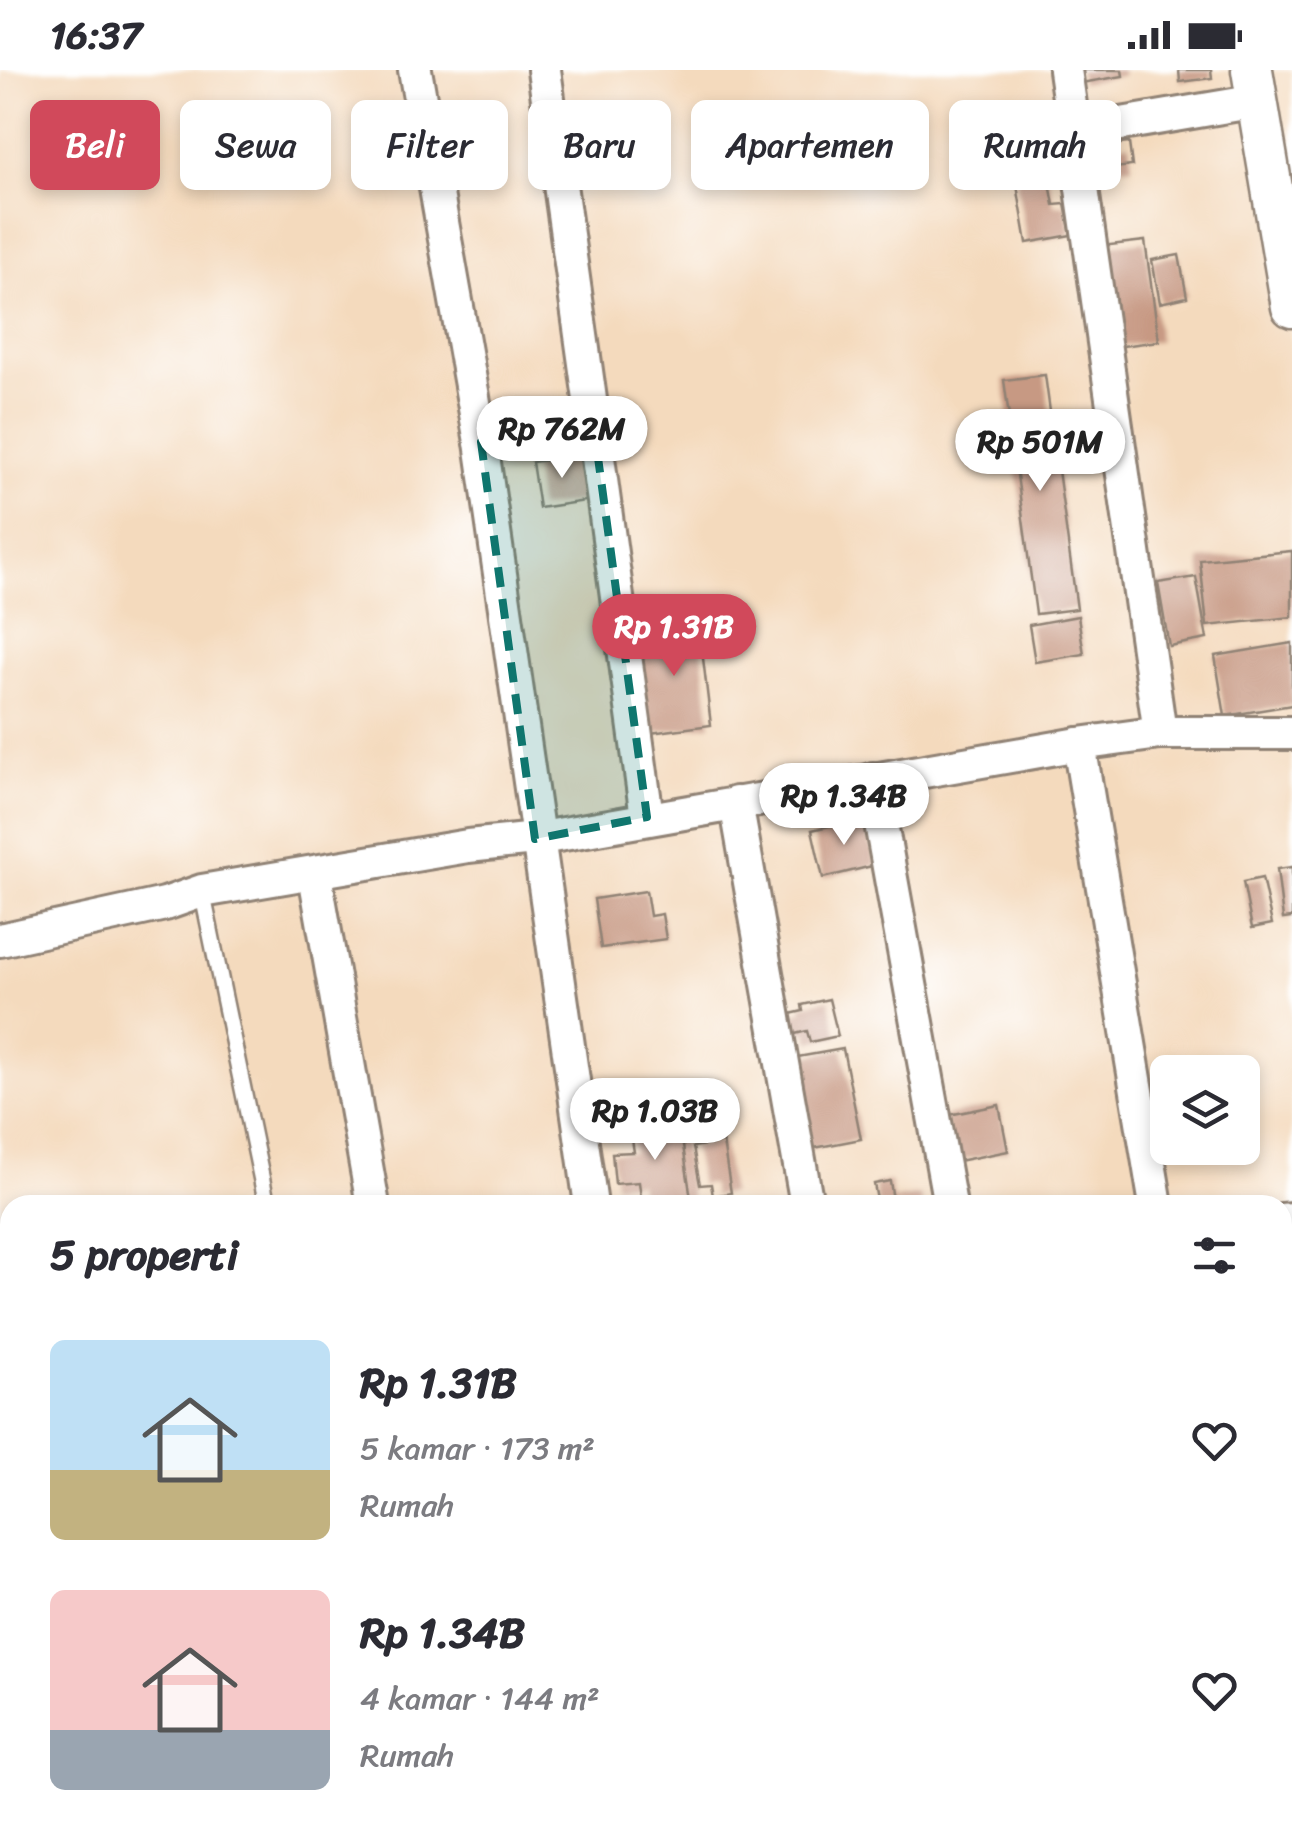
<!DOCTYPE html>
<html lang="id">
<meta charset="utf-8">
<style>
body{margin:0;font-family:Sriracha,sans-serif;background:#f7f7f7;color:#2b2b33;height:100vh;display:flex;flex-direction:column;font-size:38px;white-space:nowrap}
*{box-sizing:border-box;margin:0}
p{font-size:32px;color:#7c7c81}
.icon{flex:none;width:55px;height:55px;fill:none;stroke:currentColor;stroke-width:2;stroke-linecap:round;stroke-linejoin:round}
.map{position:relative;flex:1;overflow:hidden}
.sheet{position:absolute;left:0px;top:1125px;width:1292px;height:642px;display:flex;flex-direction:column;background:#fff;border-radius:30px 30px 0 0;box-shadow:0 5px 15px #0003}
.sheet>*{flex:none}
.banner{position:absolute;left:30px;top:30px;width:1232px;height:90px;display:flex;gap:20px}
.buttons{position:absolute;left:1150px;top:985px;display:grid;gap:20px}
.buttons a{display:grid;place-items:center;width:110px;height:110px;border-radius:15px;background:#fff;box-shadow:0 5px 15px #0003;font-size:50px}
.price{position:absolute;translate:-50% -85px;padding:0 22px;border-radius:35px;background:#fff;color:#222;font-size:32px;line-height:65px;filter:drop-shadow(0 2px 5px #0008)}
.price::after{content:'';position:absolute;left:50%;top:60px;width:30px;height:22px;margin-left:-15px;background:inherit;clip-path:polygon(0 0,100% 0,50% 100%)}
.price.active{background:#d1495b;color:#fff}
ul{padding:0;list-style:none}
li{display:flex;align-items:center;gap:30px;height:250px;padding:0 50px}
li span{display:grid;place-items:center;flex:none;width:280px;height:200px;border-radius:15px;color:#555}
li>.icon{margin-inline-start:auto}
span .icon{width:120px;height:120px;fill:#fffc;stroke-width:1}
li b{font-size:42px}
h2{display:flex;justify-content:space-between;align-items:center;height:120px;padding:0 50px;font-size:42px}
.tag{padding:0 35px;border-radius:15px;background:#fff;box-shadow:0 5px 15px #0003;font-size:35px;line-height:90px}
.tag.active{background:#d1495b;color:#fff}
.status{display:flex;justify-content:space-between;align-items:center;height:70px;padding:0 50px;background:#fff;direction:ltr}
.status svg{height:28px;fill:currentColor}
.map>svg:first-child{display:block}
</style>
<div class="status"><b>16:37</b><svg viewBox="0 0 49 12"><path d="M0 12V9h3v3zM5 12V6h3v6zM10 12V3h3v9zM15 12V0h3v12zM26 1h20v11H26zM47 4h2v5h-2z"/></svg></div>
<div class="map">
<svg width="1292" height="1766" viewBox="0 0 1292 1766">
<rect width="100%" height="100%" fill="#fff"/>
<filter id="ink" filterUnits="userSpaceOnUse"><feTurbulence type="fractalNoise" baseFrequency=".01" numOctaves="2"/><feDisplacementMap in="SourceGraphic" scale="20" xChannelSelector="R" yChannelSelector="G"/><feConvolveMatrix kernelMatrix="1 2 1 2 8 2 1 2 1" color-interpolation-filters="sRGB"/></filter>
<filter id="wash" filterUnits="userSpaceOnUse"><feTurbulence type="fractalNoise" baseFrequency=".0048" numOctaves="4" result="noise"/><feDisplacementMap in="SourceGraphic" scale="40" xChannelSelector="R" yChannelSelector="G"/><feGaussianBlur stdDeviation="2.25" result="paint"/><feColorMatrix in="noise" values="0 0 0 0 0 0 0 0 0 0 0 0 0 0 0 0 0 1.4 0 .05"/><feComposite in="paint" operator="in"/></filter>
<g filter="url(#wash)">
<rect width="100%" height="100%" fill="#f4dabd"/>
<g id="blocks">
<!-- building -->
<g fill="#c79983">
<polygon points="1079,0 1122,0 1123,6 1081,13"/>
<polygon points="1179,0 1211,0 1212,8 1180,12"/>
<polygon points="1055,34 1062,66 1023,75 1016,42"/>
<polygon points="1129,73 1132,96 1087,101 1085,78"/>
<polygon points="1045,86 1054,135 1065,134 1071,165 1027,173 1013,92"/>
<polygon points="1145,171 1159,271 1115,277 1101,176"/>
<polygon points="1179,185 1187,227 1160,233 1152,190"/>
<polygon points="1045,305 1077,539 1036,544 1004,310"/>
<polygon points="585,385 592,430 539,438 532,392"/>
<polygon points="1292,481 1292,547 1207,556 1200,490"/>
<polygon points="1196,507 1207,569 1169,576 1158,513"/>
<polygon points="1078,546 1084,584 1035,592 1029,555"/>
<polygon points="677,547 679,566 700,563 711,655 650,663 639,570 658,568 656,549"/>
<polygon points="1292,573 1292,635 1225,646 1215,586"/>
<polygon points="864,748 876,795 823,808 812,760"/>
<polygon points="1292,797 1292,848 1283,849 1277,799"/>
<polygon points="1262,808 1272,854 1252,858 1243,812"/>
<polygon points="646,821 650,846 662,844 666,869 601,878 594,829"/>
<polygon points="829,929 838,966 810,972 807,961 791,965 786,945 803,941 802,935"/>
<polygon points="843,979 861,1069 809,1079 792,988"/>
<polygon points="999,1035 1008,1081 953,1092 944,1046"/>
<polygon points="679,1049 691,1129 642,1135 639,1112 615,1114 612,1083 634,1082 630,1057"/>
<polygon points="723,1072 731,1123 713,1126 711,1114 700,1115 693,1077"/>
<polygon points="890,1111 893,1130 920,1125 922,1135 878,1135 874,1114"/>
<polygon points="10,1698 10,1758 16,1758 0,1766 0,1705"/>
<polygon points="151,1758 204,1758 211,1766 157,1766"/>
</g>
</g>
</g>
<g filter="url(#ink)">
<use href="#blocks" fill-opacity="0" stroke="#908274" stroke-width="2.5"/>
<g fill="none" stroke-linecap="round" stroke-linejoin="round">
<!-- service casing -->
<g stroke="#908274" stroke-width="20">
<g id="service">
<polyline points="202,821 267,1135"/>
<polyline points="0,1277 10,1275"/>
<polyline points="0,1443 10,1455"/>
<polyline points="259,1758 265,1766"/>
</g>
</g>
<!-- minor casing -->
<g stroke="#908274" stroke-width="38">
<g id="minor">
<polyline points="415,0 481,372 593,351 647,747"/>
<polyline points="544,0 593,351"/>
<polyline points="1065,0 1160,663"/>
<polyline points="1074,62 1257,31"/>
<polyline points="481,372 591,1135"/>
<polyline points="1079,674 1156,1135"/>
<polyline points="873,709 950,1135"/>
<polyline points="736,733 807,1135"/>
<polyline points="315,805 373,1135"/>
<polyline points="0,870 165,834 202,821 468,776 535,769 1079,674 1160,663 1292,663"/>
<polyline points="1282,1150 1292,1149"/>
<polyline points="481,1758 483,1766"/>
<polyline points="732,1758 735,1766"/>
<polyline points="1109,1758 1110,1766"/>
<polyline points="1244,1758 1245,1766"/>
</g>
</g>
<!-- tertiary casing -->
<g stroke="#908274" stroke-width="45">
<g id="tertiary">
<polyline points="1252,0 1292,237"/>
<polyline points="1282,1672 1292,1671"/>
<polyline points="557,1766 571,1758"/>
</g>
</g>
<!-- service -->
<use href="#service" stroke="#fff" stroke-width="15"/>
<!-- minor -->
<use href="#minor" stroke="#fff" stroke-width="32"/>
<!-- tertiary -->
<use href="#tertiary" stroke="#fff" stroke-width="40"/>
</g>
</g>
<!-- marked area -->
<path fill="#0f766e" fill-opacity="0.2" stroke="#0f766e" stroke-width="8" stroke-dasharray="20 12" stroke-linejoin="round" d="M 593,351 L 647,747 L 535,769 L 481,372 Z"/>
</svg>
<div class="buttons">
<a><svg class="icon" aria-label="layers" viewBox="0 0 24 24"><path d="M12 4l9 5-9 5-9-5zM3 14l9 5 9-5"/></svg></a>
</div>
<b class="price" style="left:562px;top:411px">Rp 762M</b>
<b class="price" style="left:1040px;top:424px">Rp 501M</b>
<b class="price active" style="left:674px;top:609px">Rp 1.31B</b>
<b class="price" style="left:844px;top:778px">Rp 1.34B</b>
<b class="price" style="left:655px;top:1093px">Rp 1.03B</b>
<div class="banner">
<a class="tag active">Beli</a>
<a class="tag">Sewa</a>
<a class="tag">Filter</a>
<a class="tag">Baru</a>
<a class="tag">Apartemen</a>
<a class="tag">Rumah</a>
</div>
<section class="sheet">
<h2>5 properti<svg class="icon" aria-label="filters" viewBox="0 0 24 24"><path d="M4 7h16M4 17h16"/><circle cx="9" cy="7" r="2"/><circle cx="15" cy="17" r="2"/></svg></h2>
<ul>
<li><span style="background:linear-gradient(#bfe0f5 65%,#c2b280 0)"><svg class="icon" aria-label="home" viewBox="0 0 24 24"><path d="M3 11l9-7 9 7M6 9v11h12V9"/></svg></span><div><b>Rp 1.31B</b><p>5 kamar · 173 m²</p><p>Rumah</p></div><svg class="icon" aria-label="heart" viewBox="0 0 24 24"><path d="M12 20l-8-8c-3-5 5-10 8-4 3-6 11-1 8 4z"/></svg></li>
<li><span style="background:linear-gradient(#f6c9c9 70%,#9aa5b1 0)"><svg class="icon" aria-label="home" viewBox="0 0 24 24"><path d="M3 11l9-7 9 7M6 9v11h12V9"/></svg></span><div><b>Rp 1.34B</b><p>4 kamar · 144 m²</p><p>Rumah</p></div><svg class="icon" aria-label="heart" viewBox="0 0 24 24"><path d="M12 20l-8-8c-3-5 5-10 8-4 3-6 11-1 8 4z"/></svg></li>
</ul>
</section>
</div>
